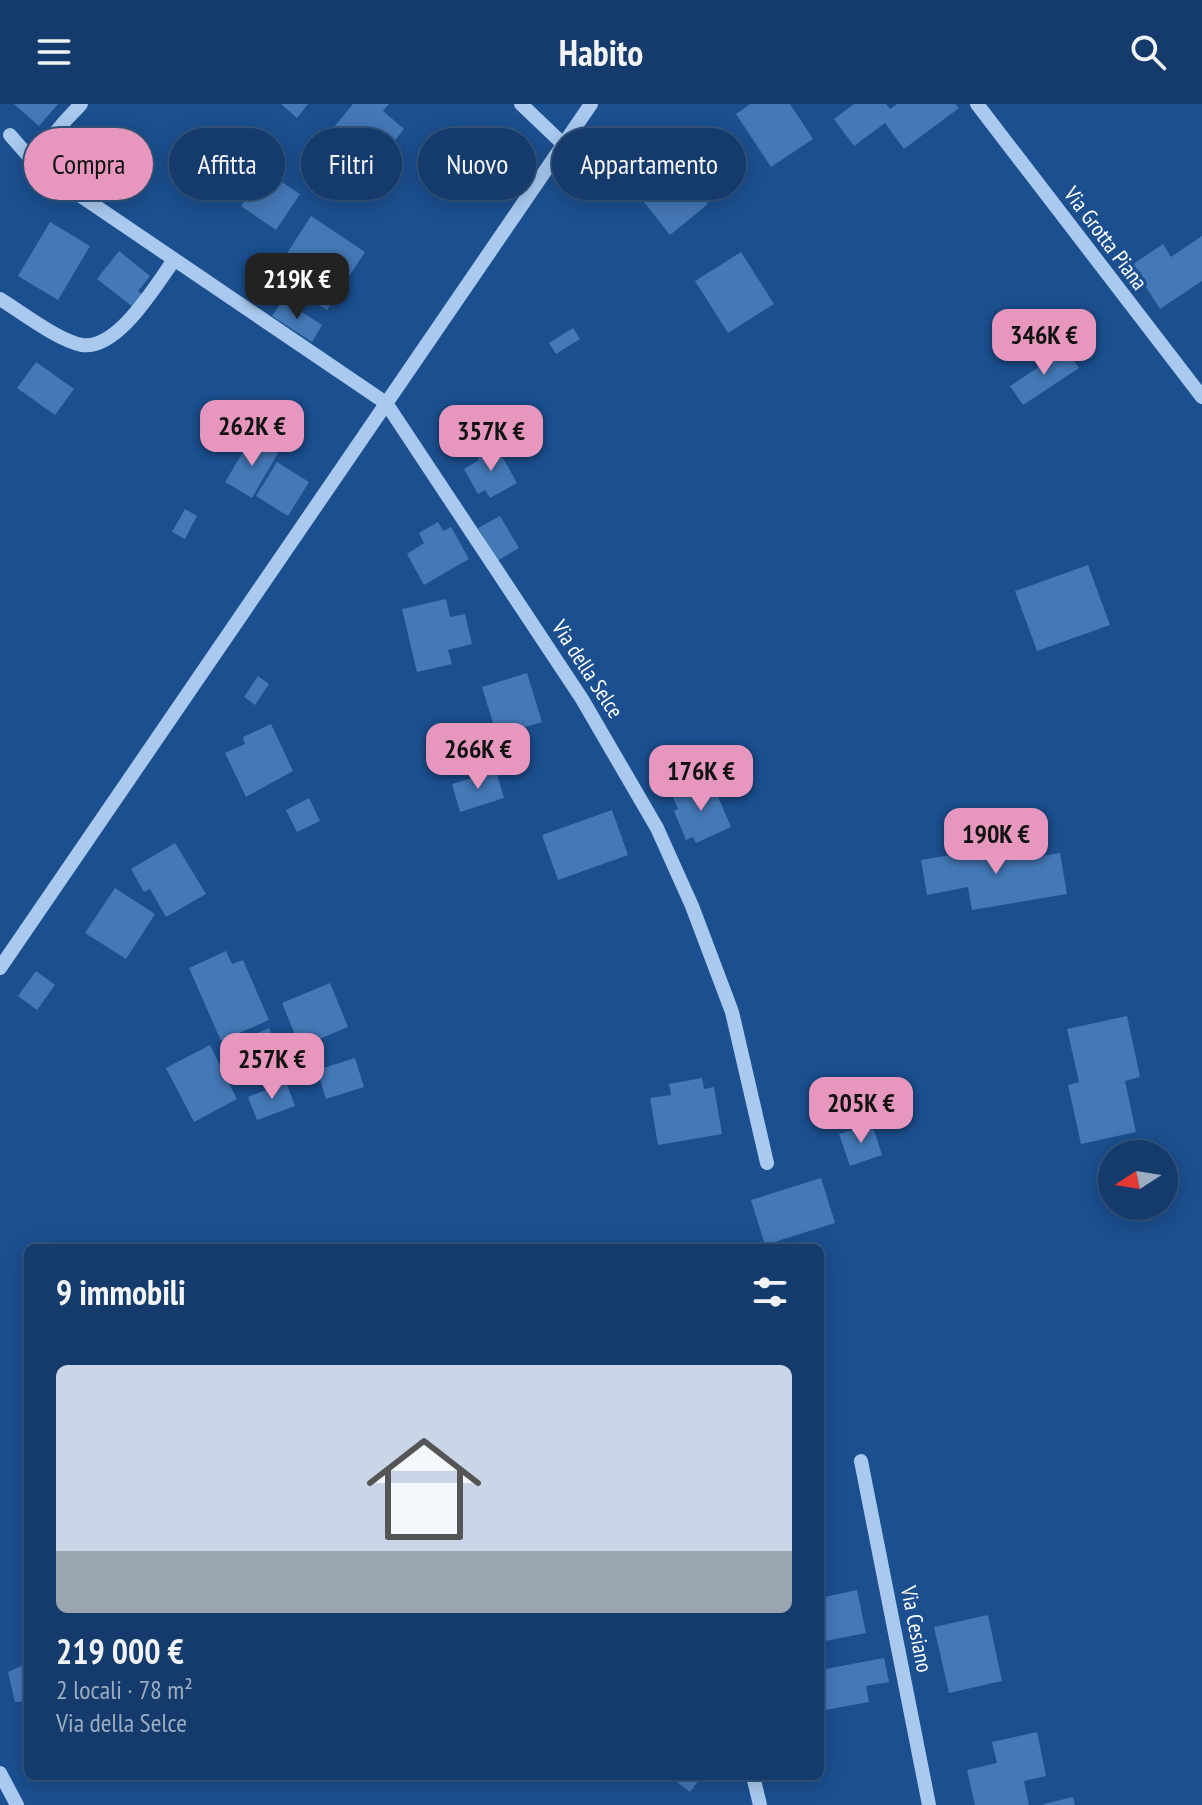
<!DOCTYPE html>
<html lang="it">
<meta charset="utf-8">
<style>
body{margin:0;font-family:"PT Sans Narrow",sans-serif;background:#214673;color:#f1f3f6;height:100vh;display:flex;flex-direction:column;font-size:30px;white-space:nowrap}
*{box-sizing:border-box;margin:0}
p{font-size:26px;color:#9dadc1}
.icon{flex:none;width:44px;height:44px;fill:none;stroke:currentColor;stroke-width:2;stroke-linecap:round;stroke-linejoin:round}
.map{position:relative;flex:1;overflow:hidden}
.details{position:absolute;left:24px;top:1140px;width:800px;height:536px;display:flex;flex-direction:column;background:#143b6b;border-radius:12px;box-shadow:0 4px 20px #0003,0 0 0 2px #33557e}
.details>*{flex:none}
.hud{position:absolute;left:24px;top:24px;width:800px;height:72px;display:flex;gap:16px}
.needle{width:52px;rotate:258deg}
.fabs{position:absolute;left:1098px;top:1036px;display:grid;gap:16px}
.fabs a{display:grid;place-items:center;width:80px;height:80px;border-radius:50%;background:#143b6b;box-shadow:0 4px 20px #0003,0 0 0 2px #33557e;font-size:40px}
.price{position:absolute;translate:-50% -68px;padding:0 18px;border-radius:16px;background:#e797bd;color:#111;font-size:26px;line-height:52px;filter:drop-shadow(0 2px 4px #0008)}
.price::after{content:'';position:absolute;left:50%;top:48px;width:24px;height:18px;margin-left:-12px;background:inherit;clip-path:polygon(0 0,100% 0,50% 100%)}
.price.active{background:#222;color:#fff}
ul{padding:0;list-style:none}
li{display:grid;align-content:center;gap:16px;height:424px;padding:0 32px}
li+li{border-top:2px solid #33557e}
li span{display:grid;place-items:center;height:248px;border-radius:12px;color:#555}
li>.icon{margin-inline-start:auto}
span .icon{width:144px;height:144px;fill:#fffc;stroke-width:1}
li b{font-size:34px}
h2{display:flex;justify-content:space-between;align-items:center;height:96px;padding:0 32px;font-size:34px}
.pill{padding:0 28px;border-radius:36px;background:#143b6b;box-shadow:0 4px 20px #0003,0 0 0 2px #33557e;font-size:28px;line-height:72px}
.pill.active{background:#e797bd;color:#111}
header{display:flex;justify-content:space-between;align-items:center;height:104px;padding:0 32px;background:#143b6b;font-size:36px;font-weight:700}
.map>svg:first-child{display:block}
</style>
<header><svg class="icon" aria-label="menu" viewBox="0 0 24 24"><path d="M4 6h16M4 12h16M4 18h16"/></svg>Habito<svg class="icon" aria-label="search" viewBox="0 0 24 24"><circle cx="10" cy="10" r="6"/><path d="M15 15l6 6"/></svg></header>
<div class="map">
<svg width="1202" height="1701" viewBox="0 0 1202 1701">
<rect width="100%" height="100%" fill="#1b4f8f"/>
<!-- building -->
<g fill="#4478b7">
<polygon points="14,0 58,0 39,22"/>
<polygon points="281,0 308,0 297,14"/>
<polygon points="353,0 389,0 383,7 404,25 368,70 342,48 346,42 329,29"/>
<polygon points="750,0 790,0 813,35 771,63 736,10"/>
<polygon points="854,0 886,0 890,5 897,0 955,0 959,4 904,45 885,19 854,42 834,15"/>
<polygon points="203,31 251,63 228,98 220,93 217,98 183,76 187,71 180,66"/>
<polygon points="678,62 708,100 670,131 640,93"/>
<polygon points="265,67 300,90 276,126 241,102"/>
<polygon points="311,112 365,148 327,206 290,183 299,169 282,157"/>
<polygon points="50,118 90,142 58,196 18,172"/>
<polygon points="1202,132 1202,177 1160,205 1132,161 1163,140 1171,153"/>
<polygon points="119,147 150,172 138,187 143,191 133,203 97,175"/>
<polygon points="741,148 774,200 728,229 695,177"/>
<polygon points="283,196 322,221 312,238 272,212"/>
<polygon points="573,224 580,235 556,250 549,239"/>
<polygon points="1066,245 1079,264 1023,301 1010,282"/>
<polygon points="36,258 74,285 55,311 17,284"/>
<polygon points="252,333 278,349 252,394 225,378"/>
<polygon points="495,340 517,379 490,394 485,386 478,390 464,365 479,356 477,351"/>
<polygon points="277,358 309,378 288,412 256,392"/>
<polygon points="185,405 197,412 185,435 172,428"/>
<polygon points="500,412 519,444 497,457 478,424"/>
<polygon points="438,418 443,427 451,423 469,455 424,481 407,450 424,439 419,429"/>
<polygon points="1088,461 1110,521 1037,547 1015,487"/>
<polygon points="446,495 450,513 465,510 472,540 448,546 452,560 417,568 402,505"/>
<polygon points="527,569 542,618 497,632 482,583"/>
<polygon points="258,572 269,580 255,601 244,593"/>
<polygon points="271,620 293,667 246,693 225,649 245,640 243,633"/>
<polygon points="496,667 504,694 460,708 452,680"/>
<polygon points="711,676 731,723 696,739 693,733 686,736 674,707 678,705 673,693"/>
<polygon points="309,694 320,717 297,728 286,706"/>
<polygon points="612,706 628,751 558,776 542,731"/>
<polygon points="175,739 206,790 166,813 150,785 144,788 131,765"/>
<polygon points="1015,740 1017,756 1060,749 1067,790 972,806 968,783 927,791 921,756"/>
<polygon points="115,784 155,810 126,855 85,829"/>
<polygon points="226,847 232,860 243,856 269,916 221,937 189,864"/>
<polygon points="36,867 55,881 37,906 18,892"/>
<polygon points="330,879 348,923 300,943 282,899"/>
<polygon points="1127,912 1140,973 1125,977 1136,1028 1081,1040 1068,981 1079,978 1067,925"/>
<polygon points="269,924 285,961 244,979 228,942"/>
<polygon points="210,941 237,995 194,1018 166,964"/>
<polygon points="355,954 364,983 326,995 317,966"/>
<polygon points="702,974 704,985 714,983 722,1030 658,1041 650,994 671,991 669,980"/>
<polygon points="286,978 295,1002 257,1016 248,993"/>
<polygon points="872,1020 882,1051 850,1062 839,1030"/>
<polygon points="821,1074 835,1119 765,1141 751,1096"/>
<polygon points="857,1486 866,1529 820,1538 820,1494"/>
<polygon points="988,1511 1002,1577 949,1589 934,1523"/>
<polygon points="884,1554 889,1578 866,1582 869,1598 820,1607 820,1566"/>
<polygon points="28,1559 28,1597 15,1598 8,1568"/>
<polygon points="1037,1628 1046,1672 1024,1677 1029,1701 975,1701 967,1666 997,1659 992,1638"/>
<polygon points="669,1672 702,1672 690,1688"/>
<polygon points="1073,1693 1075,1701 1044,1701 1044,1700"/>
</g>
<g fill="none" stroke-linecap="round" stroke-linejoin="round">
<!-- minor -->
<g stroke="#a9c9ee" stroke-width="14">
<polyline points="521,0 563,40"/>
<polyline points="977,0 1202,293"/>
<polyline points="10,31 38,63 386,299 582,595 657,724 692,802 732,908 767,1059"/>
<path d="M 47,70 C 37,40 63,20 81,0"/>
<path d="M 0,195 C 21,208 59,237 82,241 C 118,246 155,182 174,156"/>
<polyline points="0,864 591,0"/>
<polyline points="861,1357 929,1701"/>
<polyline points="0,1669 17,1701"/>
<polyline points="753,1672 760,1701"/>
</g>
</g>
<g text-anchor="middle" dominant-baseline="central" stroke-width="7" stroke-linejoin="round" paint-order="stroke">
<!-- street labels -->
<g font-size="22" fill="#fff" stroke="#1b4f8f">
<text transform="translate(1106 134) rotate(53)">Via Grotta Piana</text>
<text transform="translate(588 565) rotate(57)">Via della Selce</text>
<text transform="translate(917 1525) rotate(79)">Via Cesiano</text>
</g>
</g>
</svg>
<div class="fabs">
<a><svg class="needle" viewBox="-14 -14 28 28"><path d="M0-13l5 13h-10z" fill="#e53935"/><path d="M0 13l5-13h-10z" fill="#9dadc1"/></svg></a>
</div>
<b class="price active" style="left:297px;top:217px">219K €</b>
<b class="price" style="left:1044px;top:273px">346K €</b>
<b class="price" style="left:252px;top:364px">262K €</b>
<b class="price" style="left:491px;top:369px">357K €</b>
<b class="price" style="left:478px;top:687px">266K €</b>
<b class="price" style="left:701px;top:709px">176K €</b>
<b class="price" style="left:996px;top:772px">190K €</b>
<b class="price" style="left:272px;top:997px">257K €</b>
<b class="price" style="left:861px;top:1041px">205K €</b>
<div class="hud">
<a class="pill active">Compra</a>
<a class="pill">Affitta</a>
<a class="pill">Filtri</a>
<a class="pill">Nuovo</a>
<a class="pill">Appartamento</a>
</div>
<section class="details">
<h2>9 immobili<svg class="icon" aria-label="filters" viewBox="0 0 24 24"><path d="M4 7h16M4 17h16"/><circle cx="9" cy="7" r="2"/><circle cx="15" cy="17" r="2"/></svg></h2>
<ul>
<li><span style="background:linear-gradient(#c9d6e8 75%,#9aa5b1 0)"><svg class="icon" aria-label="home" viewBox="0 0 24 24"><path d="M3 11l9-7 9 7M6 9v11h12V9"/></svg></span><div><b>219 000 €</b><p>2 locali · 78 m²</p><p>Via della Selce</p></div></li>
</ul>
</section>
</div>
